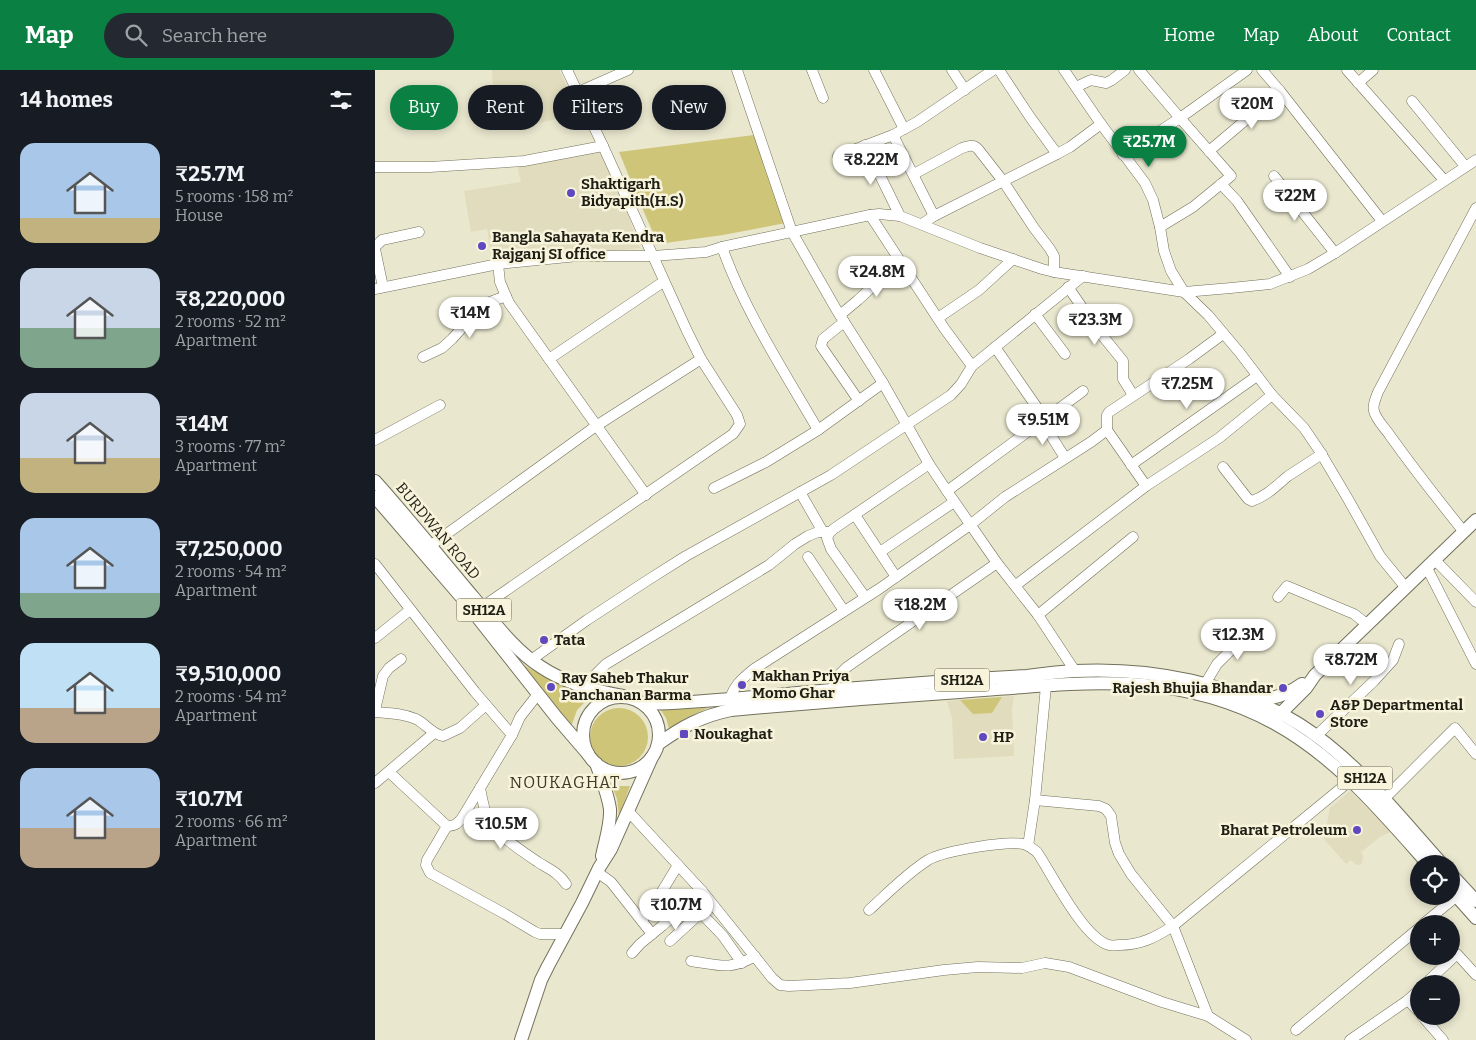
<!DOCTYPE html>
<meta charset="utf-8">
<style>
body{margin:0;font-family:Bitter,serif;background:#242831;color:#f1f3f6;height:100vh;display:flex;flex-direction:column;font-size:19px;white-space:nowrap}
*{box-sizing:border-box;margin:0}
p{font-size:16px;color:#9ea1a6}
.icon{flex:none;width:28px;height:28px;fill:none;stroke:currentColor;stroke-width:2;stroke-linecap:round;stroke-linejoin:round}
.map{position:relative;flex:1;overflow:hidden}
.drawer{display:flex;flex-direction:column;background:#171b24;width:375px}
.drawer>*{flex:none}
.banner{position:absolute;left:15px;top:15px;width:475px;height:45px;display:flex;gap:10px}
.tools{position:absolute;left:1035px;top:785px;display:grid;gap:10px}
.tools a{display:grid;place-items:center;width:50px;height:50px;border-radius:50%;background:#171b24;box-shadow:0 2px 8px #0003;font-size:25px}
.price{position:absolute;translate:-50% -42px;padding:0 11px;border-radius:18px;background:#fff;color:#222;font-size:16px;line-height:32px;filter:drop-shadow(0 1px 2px #0008)}
.price::after{content:'';position:absolute;left:50%;top:30px;width:15px;height:11px;margin-left:-8px;background:inherit;clip-path:polygon(0 0,100% 0,50% 100%)}
.price.on{background:#0b8043;color:#fff}
ul{padding:0;list-style:none}
li{display:flex;align-items:center;gap:15px;height:125px;padding:0 20px}
li span{display:grid;place-items:center;flex:none;width:140px;height:100px;border-radius:15px;color:#555}
li>.icon{margin-inline-start:auto}
span .icon{width:60px;height:60px;fill:#fffc;stroke-width:1}
li b{font-size:21px}
h2{display:flex;justify-content:space-between;align-items:center;height:60px;padding:0 20px;font-size:21px}
.chip{padding:0 18px;border-radius:22px;background:#171b24;box-shadow:0 2px 8px #0003;font-size:18px;line-height:45px}
.chip.on{background:#0b8043;color:#fff}
header{display:flex;align-items:center;gap:30px;box-sizing:border-box;height:70px;padding:0 25px;background:#0b8043;color:#fff}
header strong{font-size:24px}
nav{display:flex;gap:28px;margin-inline-start:auto;font-size:18px}
.search{width:350px;height:45px;background:#242831;display:flex;align-items:center;gap:12px;box-sizing:border-box;padding:0 18px;border-radius:28px;color:#9ea1a6;font-size:19px}
main{display:flex;flex:1;min-height:0}
.map>svg:first-child{display:block}
</style>
<header>
<strong>Map</strong>
<div class="search"><svg class="icon" aria-label="search" viewBox="0 0 24 24"><circle cx="10" cy="10" r="6"/><path d="M15 15l6 6"/></svg>Search here</div>
<nav><a>Home</a><a>Map</a><a>About</a><a>Contact</a></nav>
</header>
<main>
<section class="drawer">
<h2>14 homes<svg class="icon" aria-label="filters" viewBox="0 0 24 24"><path d="M4 7h16M4 17h16"/><circle cx="9" cy="7" r="2"/><circle cx="15" cy="17" r="2"/></svg></h2>
<ul>
<li><span style="background:linear-gradient(#a9c7e8 75%,#c2b280 0)"><svg class="icon" aria-label="home" viewBox="0 0 24 24"><path d="M3 11l9-7 9 7M6 9v11h12V9"/></svg></span><div><b>₹25.7M</b><p>5 rooms · 158 m²</p><p>House</p></div></li>
<li><span style="background:linear-gradient(#c9d6e8 60%,#7fa58c 0)"><svg class="icon" aria-label="home" viewBox="0 0 24 24"><path d="M3 11l9-7 9 7M6 9v11h12V9"/></svg></span><div><b>₹8,220,000</b><p>2 rooms · 52 m²</p><p>Apartment</p></div></li>
<li><span style="background:linear-gradient(#c9d6e8 65%,#c2b280 0)"><svg class="icon" aria-label="home" viewBox="0 0 24 24"><path d="M3 11l9-7 9 7M6 9v11h12V9"/></svg></span><div><b>₹14M</b><p>3 rooms · 77 m²</p><p>Apartment</p></div></li>
<li><span style="background:linear-gradient(#a9c7e8 75%,#7fa58c 0)"><svg class="icon" aria-label="home" viewBox="0 0 24 24"><path d="M3 11l9-7 9 7M6 9v11h12V9"/></svg></span><div><b>₹7,250,000</b><p>2 rooms · 54 m²</p><p>Apartment</p></div></li>
<li><span style="background:linear-gradient(#bfe0f5 65%,#b9a48a 0)"><svg class="icon" aria-label="home" viewBox="0 0 24 24"><path d="M3 11l9-7 9 7M6 9v11h12V9"/></svg></span><div><b>₹9,510,000</b><p>2 rooms · 54 m²</p><p>Apartment</p></div></li>
<li><span style="background:linear-gradient(#a9c7e8 60%,#b9a48a 0)"><svg class="icon" aria-label="home" viewBox="0 0 24 24"><path d="M3 11l9-7 9 7M6 9v11h12V9"/></svg></span><div><b>₹10.7M</b><p>2 rooms · 66 m²</p><p>Apartment</p></div></li>
</ul>
</section>
<div class="map">
<svg width="1101" height="970" viewBox="0 0 1101 970">
<rect width="100%" height="100%" fill="#e9e7ce"/>
<!-- built -->
<g fill="#e0dcbd">
<polygon points="117,0 184,0 205,43 140,59 118,14"/>
<polygon points="226,80 250,137 265,178 160,189 158,184 117,191 112,159 96,162 89,121 146,112 142,96"/>
<polygon points="639,626 637,640 639,686 579,689 577,648 572,631"/>
<polygon points="975,721 1016,762 1005,767 986,782 988,786 987,793 984,795 980,794 976,790 971,794 949,769 955,738"/>
</g>
<!-- green -->
<g fill="#cfc579">
<polygon points="379,65 411,153 348,165 283,174 265,133 244,82"/>
<path d="M 146,593 C 169,608 191,618 217,625 L 202,640 L 196,657 Z"/>
<polygon points="627,627 617,643 598,644 585,630"/>
<circle cx="244" cy="667" r="29"/>
<polygon points="333,638 311,648 294,659 291,648 285,639"/>
<polygon points="237,716 255,716 244,746 242,729"/>
</g>
<g fill="none" stroke-linecap="round" stroke-linejoin="round">
<!-- minor casing -->
<g stroke="#73715b" stroke-width="11">
<g id="minor">
<polyline points="362,0 417,162 461,239 508,313 554,394 572,421 622,493 663,545 700,601"/>
<polyline points="437,0 448,28"/>
<polyline points="499,0 529,59"/>
<polyline points="577,0 590,20"/>
<polyline points="624,0 655,47 682,84"/>
<polyline points="689,0 726,54 770,113 778,130 785,157 789,181 796,201 809,222 833,245 865,283 897,325 929,358 944,380 973,429 1005,486 1031,518"/>
<polyline points="764,0 805,48 856,106 818,137 785,157"/>
<polyline points="887,0 905,21 1007,151"/>
<polyline points="972,0 1069,110"/>
<polyline points="983,13 998,0"/>
<polyline points="701,17 716,10 731,13 737,10 750,0"/>
<polyline points="203,22 253,0"/>
<polyline points="1037,31 1090,96"/>
<polyline points="518,65 559,146"/>
<polyline points="490,75 525,146"/>
<polyline points="834,81 905,21"/>
<polyline points="748,85 805,48 872,0"/>
<polyline points="463,86 518,65 542,52 618,0"/>
<polyline points="0,97 55,97 149,91 228,76"/>
<path d="M 539,104 L 587,78 C 594,76 598,74 603,79 L 628,111 L 659,158 L 675,179 L 679,186 L 679,202"/>
<polyline points="899,106 960,183"/>
<polyline points="846,114 862,131 915,207"/>
<polyline points="495,145 569,258 597,296"/>
<polyline points="547,154 559,146 682,84 695,77 726,54"/>
<polyline points="0,177 7,170 44,162"/>
<path d="M 347,177 C 369,240 410,303 443,360"/>
<polyline points="0,179 8,217"/>
<polyline points="123,194 125,212 134,233 271,425"/>
<polyline points="693,217 722,259 748,291 748,309 758,325"/>
<polyline points="0,219 123,194 203,186 278,186 331,182 347,177 495,145 504,144 525,146 605,178 667,199 679,202 809,222 856,218 895,214 933,199 960,183 1101,90"/>
<polyline points="660,244 690,284"/>
<polyline points="465,245 483,230 497,217 529,197"/>
<polyline points="563,248 604,220 638,189"/>
<polyline points="469,252 448,269 446,276 484,331"/>
<polyline points="620,277 670,349"/>
<polyline points="48,287 67,278 77,269 104,239 115,232 131,226"/>
<polyline points="174,289 288,212"/>
<polyline points="667,351 690,388"/>
<polyline points="0,370 65,335"/>
<polyline points="756,395 882,306"/>
<path d="M 848,397 L 873,429 L 877,431 C 892,426 902,415 913,406 C 924,399 936,391 947,384"/>
<polyline points="771,416 732,360 732,345 734,342 814,289 848,264"/>
<polyline points="339,418 391,392 443,360 508,313"/>
<polyline points="572,421 708,321"/>
<polyline points="425,422 448,462"/>
<polyline points="480,445 521,507"/>
<path d="M 1089,462 C 1064,431 1039,399 1016,367 C 1011,359 1001,350 999,341 C 997,335 1001,328 1003,322 L 1101,138"/>
<polyline points="55,476 221,356 326,289"/>
<polyline points="505,482 579,432"/>
<polyline points="433,487 469,541"/>
<polyline points="1060,490 1101,532"/>
<polyline points="0,494 100,622 137,665"/>
<polyline points="1052,498 1101,594"/>
<polyline points="641,515 771,416 844,368 897,325"/>
<polyline points="490,527 456,479 452,468 455,462 460,458 554,394"/>
<polyline points="903,527 912,516 979,544 993,555"/>
<polyline points="107,537 358,364 365,354 362,345 326,289 312,261 228,76 192,0"/>
<polyline points="663,545 758,467"/>
<polyline points="0,568 35,540"/>
<polyline points="156,590 212,550 273,510 311,486 456,405 576,325 586,314 597,296 708,206"/>
<polyline points="830,614 842,594 880,556"/>
<polyline points="215,618 220,605 231,594 394,495 420,474 433,466 443,462 455,462"/>
<polyline points="457,620 463,606 472,597 622,493"/>
<path d="M 355,629 C 359,615 368,608 379,599 L 504,519 L 595,455 L 630,427 L 716,372 L 732,360"/>
<polyline points="0,640 8,606 14,598 26,589"/>
<path d="M 0,642 C 13,643 28,643 41,649 C 51,654 57,664 68,666 L 85,658 L 111,635"/>
<polyline points="941,666 999,611 1018,590 1024,574"/>
<path d="M 14,702 L 72,756 C 80,756 82,754 87,748 L 137,665 L 145,647 L 163,624"/>
<polyline points="0,713 59,663"/>
<path d="M 105,718 C 107,728 109,740 113,749 C 122,765 148,782 163,792 C 174,799 184,803 191,814"/>
<polyline points="1009,729 1080,658 1101,684"/>
<polyline points="660,730 724,736 731,739 736,746 740,773 744,784 756,804 798,856 833,946"/>
<polyline points="253,741 327,821 397,908 405,915 414,916 475,913 569,900 603,897 647,898 670,893 694,897 787,932 833,946 871,970"/>
<polyline points="72,756 52,790 51,795 55,803 130,844 160,862 165,864 191,864"/>
<polyline points="653,776 660,730 671,616"/>
<polyline points="222,802 236,812 277,864"/>
<path d="M 494,840 C 513,823 531,804 553,790 C 569,781 636,769 652,775 C 656,777 659,780 662,782 C 677,804 708,868 734,875 C 737,876 741,875 745,875 C 766,875 781,867 798,856 L 976,710"/>
<polyline points="326,843 348,866 367,893"/>
<polyline points="267,850 281,831 303,795"/>
<polyline points="1048,854 1082,826"/>
<polyline points="295,871 331,838"/>
<polyline points="257,883 265,874 287,856 303,841 327,821"/>
<path d="M 316,891 C 344,895 355,901 380,886"/>
<polyline points="1050,914 1082,884 1101,905"/>
<polyline points="1033,930 1044,942"/>
<polyline points="1047,946 1068,970"/>
<polyline points="921,960 1044,858"/>
<polyline points="975,970 1033,930 1044,920"/>
</g>
</g>
<!-- major casing -->
<g stroke="#73715b" stroke-width="14">
<g id="major">
<path d="M 0,411 C 34,449 66,489 99,528 C 120,553 138,579 166,597 C 190,613 220,621 248,626"/>
<polyline points="0,427 88,529 182,648 213,684"/>
<circle cx="246" cy="665" r="38"/>
<path d="M 880,630 C 898,630 913,624 927,614"/>
<path d="M 270,634 C 332,633 394,625 456,620 C 504,616 552,613 600,609 C 617,608 634,607 652,606 C 667,604 683,602 699,601 C 778,597 857,613 924,654 C 981,690 1023,745 1067,794"/>
<polyline points="900,649 931,618 940,605 1101,450"/>
<path d="M 283,674 C 307,657 326,646 356,640 C 432,633 508,627 585,622 C 696,614 796,597 899,653 C 961,687 1006,741 1053,794"/>
<path d="M 221,693 C 226,708 233,724 235,739 C 236,754 230,771 227,786"/>
<polyline points="1076,804 1101,831"/>
<polyline points="1076,820 1101,848"/>
<polyline points="146,970 166,910 173,896 207,833 224,798 236,779 277,687"/>
</g>
</g>
<!-- minor -->
<use href="#minor" stroke="#fff" stroke-width="10"/>
<!-- major -->
<use href="#major" stroke="#fff" stroke-width="12"/>
</g>
<!-- markers -->
<g fill="#5f48c0" stroke="#f7f4db" stroke-width="2">
<circle cx="196" cy="123" r="5"/>
<circle cx="107" cy="176" r="5"/>
<circle cx="169" cy="570" r="5"/>
<circle cx="367" cy="615" r="5"/>
<circle cx="176" cy="617" r="5"/>
<circle cx="908" cy="618" r="5"/>
<circle cx="945" cy="644" r="5"/>
<rect x="304" y="659" width="10" height="10" rx="2.5"/>
<circle cx="608" cy="667" r="5"/>
<circle cx="982" cy="760" r="5"/>
</g>
<g text-anchor="middle" dominant-baseline="central" stroke-width="5" stroke-linejoin="round" paint-order="stroke">
<!-- shield labels -->
<g fill="#f7f4db" stroke="#605e50" stroke-width="1">
<rect x="81.5" y="528.5" width="55" height="23" rx="4"/>
<rect x="559.5" y="598.5" width="55" height="23" rx="4"/>
<rect x="962.5" y="696.5" width="55" height="23" rx="4"/>
</g>
<g font-size="14" font-weight="bold" fill="#1f1e15">
<text x="109" y="540">SH12A</text>
<text x="587" y="610">SH12A</text>
<text x="990" y="708">SH12A</text>
</g>
<!-- poi labels -->
<g font-size="15" font-weight="bold" fill="#1f1e15" stroke="#f7f4db" text-anchor="start">
<text x="206" y="114">Shaktigarh<tspan x="206" dy="17">Bidyapith(H.S)</tspan></text>
<text x="117" y="167">Bangla Sahayata Kendra<tspan x="117" dy="17">Rajganj SI office</tspan></text>
<text x="179" y="570">Tata</text>
<text x="377" y="606">Makhan Priya<tspan x="377" dy="17">Momo Ghar</tspan></text>
<text x="186" y="608">Ray Saheb Thakur<tspan x="186" dy="17">Panchanan Barma</tspan></text>
<text x="898" y="618" text-anchor="end">Rajesh Bhujia Bhandar</text>
<text x="955" y="635">A&amp;P Departmental<tspan x="955" dy="17">Store</tspan></text>
<text x="319" y="664">Noukaghat</text>
<text x="618" y="667">HP</text>
<text x="972" y="760" text-anchor="end">Bharat Petroleum</text>
</g>
<!-- street labels -->
<g font-size="15" fill="#1f1e15" stroke="#f7f4db">
<text transform="translate(63 461) rotate(50)">BURDWAN ROAD</text>
</g>
<!-- neighbourhood labels -->
<g font-size="16" letter-spacing="1" fill="#3d3b27" stroke="#f7f4db">
<text x="190" y="712">NOUKAGHAT</text>
</g>
</g>
</svg>
<div class="tools">
<a><svg class="icon" aria-label="locate" viewBox="0 0 24 24"><circle cx="12" cy="12" r="6"/><path d="M12 2v4M12 18v4M2 12h4M18 12h4"/></svg></a>
<a>+</a>
<a>−</a>
</div>
<b class="price" style="left:877px;top:60px">₹20M</b>
<b class="price on" style="left:774px;top:98px">₹25.7M</b>
<b class="price" style="left:496px;top:116px">₹8.22M</b>
<b class="price" style="left:920px;top:152px">₹22M</b>
<b class="price" style="left:502px;top:228px">₹24.8M</b>
<b class="price" style="left:95px;top:269px">₹14M</b>
<b class="price" style="left:720px;top:276px">₹23.3M</b>
<b class="price" style="left:812px;top:340px">₹7.25M</b>
<b class="price" style="left:668px;top:376px">₹9.51M</b>
<b class="price" style="left:545px;top:561px">₹18.2M</b>
<b class="price" style="left:863px;top:591px">₹12.3M</b>
<b class="price" style="left:976px;top:616px">₹8.72M</b>
<b class="price" style="left:126px;top:780px">₹10.5M</b>
<b class="price" style="left:301px;top:861px">₹10.7M</b>
<div class="banner">
<a class="chip on">Buy</a>
<a class="chip">Rent</a>
<a class="chip">Filters</a>
<a class="chip">New</a>
</div>
</div>
</main>
